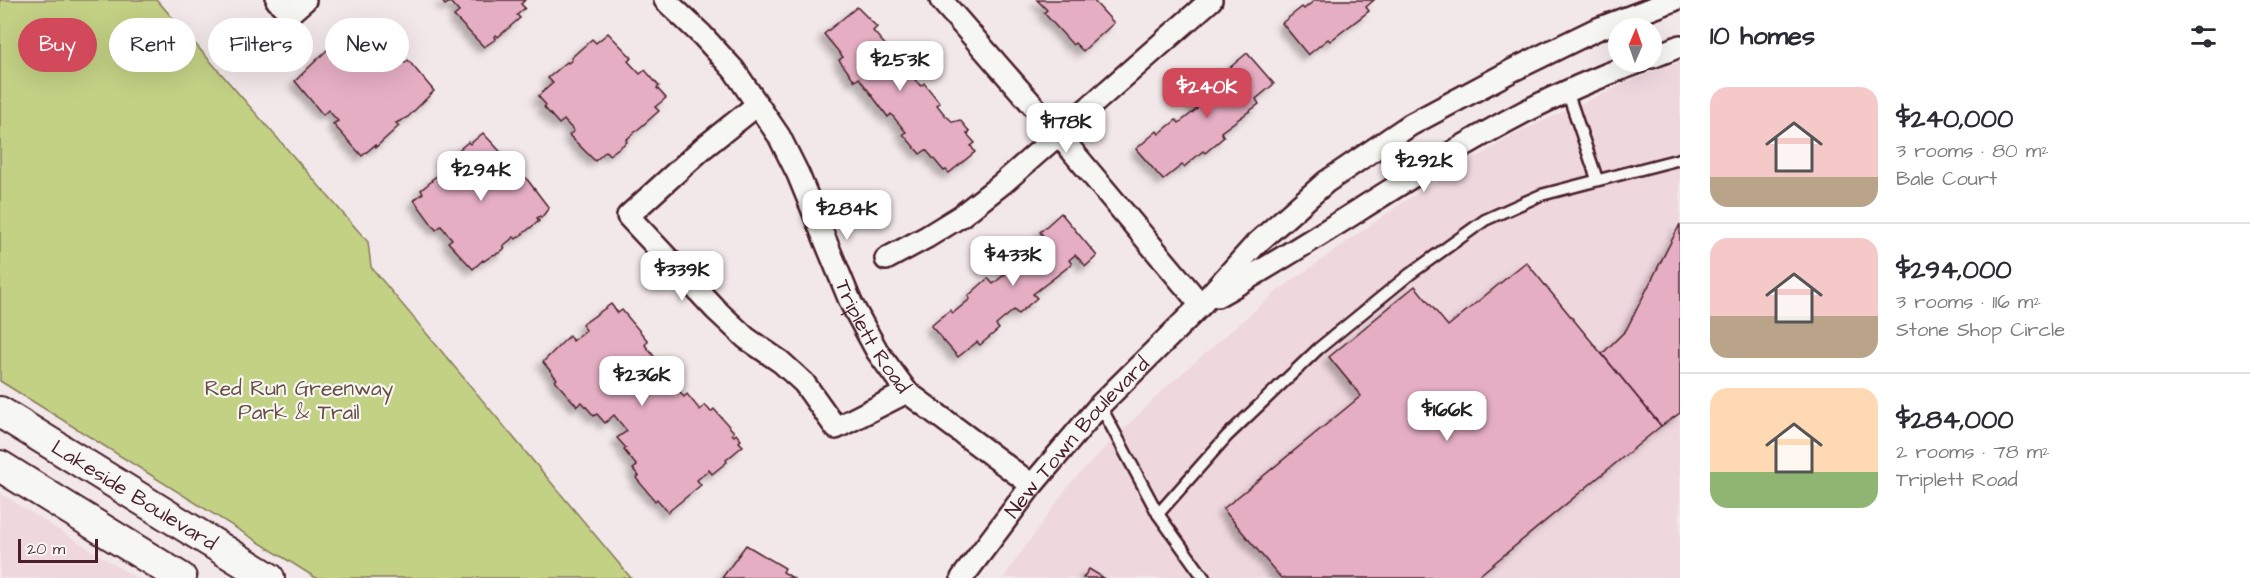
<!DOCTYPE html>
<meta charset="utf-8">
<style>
body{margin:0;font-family:"Architects Daughter",sans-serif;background:#f2f2f3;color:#2b2b33;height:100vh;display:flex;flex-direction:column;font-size:22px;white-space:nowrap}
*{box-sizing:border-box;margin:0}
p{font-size:20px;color:#7c7c81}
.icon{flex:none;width:33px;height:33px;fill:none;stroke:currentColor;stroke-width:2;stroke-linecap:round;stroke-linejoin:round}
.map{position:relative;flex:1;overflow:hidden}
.panel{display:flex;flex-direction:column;background:#fff;width:570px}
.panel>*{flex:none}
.hud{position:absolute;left:18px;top:18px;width:570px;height:54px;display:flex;gap:12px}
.needle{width:39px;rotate:2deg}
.buttons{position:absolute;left:1608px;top:18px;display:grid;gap:12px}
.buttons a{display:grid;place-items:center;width:54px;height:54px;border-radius:50%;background:#fff;box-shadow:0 6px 24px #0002;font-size:30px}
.scale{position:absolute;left:18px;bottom:15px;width:80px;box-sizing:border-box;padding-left:6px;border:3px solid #4a1f2b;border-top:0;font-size:16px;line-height:21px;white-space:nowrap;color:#4a1f2b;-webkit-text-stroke:4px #f6f6f2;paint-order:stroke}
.price{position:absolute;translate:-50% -51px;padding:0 14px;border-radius:12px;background:#fff;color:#222;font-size:20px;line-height:39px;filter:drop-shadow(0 2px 3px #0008)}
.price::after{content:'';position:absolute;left:50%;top:36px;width:18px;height:14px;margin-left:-9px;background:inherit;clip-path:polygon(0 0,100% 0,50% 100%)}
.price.active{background:#d1495b;color:#fff}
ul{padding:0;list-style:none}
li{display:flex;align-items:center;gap:18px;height:150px;padding:0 30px}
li+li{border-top:2px solid #e1e1e2}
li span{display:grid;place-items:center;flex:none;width:168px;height:120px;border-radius:18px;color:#555}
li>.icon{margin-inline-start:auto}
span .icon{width:72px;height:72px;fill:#fffc;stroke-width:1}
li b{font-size:26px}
h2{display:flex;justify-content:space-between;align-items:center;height:72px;padding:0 30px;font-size:26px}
.pill{padding:0 21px;border-radius:27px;background:#fff;box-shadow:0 6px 24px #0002;font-size:21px;line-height:54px}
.pill.active{background:#d1495b;color:#fff}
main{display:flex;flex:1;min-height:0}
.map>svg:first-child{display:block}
</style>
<main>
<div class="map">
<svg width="1680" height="578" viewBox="0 0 1680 578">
<defs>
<filter id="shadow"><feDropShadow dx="-5.5" dy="5.5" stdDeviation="3" flood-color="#0004"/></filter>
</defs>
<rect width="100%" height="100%" fill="#f3e8e9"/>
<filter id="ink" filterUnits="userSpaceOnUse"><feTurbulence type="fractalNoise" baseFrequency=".0167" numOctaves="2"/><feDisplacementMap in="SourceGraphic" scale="12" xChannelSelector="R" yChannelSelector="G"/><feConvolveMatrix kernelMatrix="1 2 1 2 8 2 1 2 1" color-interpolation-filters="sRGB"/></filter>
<g filter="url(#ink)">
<!-- built -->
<g fill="#efd7de">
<polygon points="1680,62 1680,578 1003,578 1071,482 1165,388 1276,292 1403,202 1515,134 1632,80"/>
<polygon points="0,493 136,578 0,578"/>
</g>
<!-- green -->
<polygon fill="#c3d185" stroke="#867858" stroke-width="1.5" points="0,0 157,0 368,242 371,267 631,578 316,578 0,381"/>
<!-- building -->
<g fill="#e5aec3" stroke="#4a1f2b" stroke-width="1.5" filter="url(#shadow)">
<polygon points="441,0 525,0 521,4 525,8 517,15 520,18 498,37 496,35 494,37 496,39 484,47 454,16 459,12 450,2 445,5"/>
<polygon points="1037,0 1093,0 1114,23 1083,51 1075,43 1073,45 1044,13 1047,10"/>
<polygon points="1315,0 1374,0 1366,7 1369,11 1330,41 1328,39 1308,55 1282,23 1302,7 1304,9"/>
<polygon points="857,7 877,27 873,31 889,49 892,46 909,66 905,69 921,86 924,83 940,103 937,105 945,115 953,122 960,120 970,132 967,134 975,143 971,146 975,152 949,173 946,170 944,171 926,150 920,154 903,134 906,132 891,114 888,117 859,78 855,81 839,60 843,57 824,34"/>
<polygon points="371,20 381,31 383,29 398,45 393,49 405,63 408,60 434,91 408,117 396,123 399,126 376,147 375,145 362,156 333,124 338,121 328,110 323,115 295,81 329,48 332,51 351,32 353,35"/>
<polygon points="608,33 632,58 628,61 640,74 645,70 659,86 657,88 666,98 655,107 659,111 626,140 627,142 609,155 606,151 595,161 569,135 574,131 564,120 559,124 544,107 546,105 538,96 553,83 548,78 567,62 568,63 572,60 571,58 592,39 596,43"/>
<polygon points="1247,53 1274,84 1256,99 1259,104 1221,132 1224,137 1205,153 1203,151 1184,167 1182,165 1163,180 1136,149 1157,131 1159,134 1176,120 1179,123 1197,109 1192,103 1213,86 1216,90 1232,76 1227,70"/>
<polygon points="483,133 512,164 507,168 517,180 523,174 549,208 541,218 540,216 537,218 539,221 516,239 514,237 503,246 505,248 499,253 493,255 484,261 483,260 473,269 448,242 452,239 441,226 436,230 414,200 423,193 421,190 432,181 431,180 451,166 446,161 468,142 470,144"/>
<polygon points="1061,213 1097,256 1086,266 1075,255 1069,260 1072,264 1033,294 1037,298 1018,314 1014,310 996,325 999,329 980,345 977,342 958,357 931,326 950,310 953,313 970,299 968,296 988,278 993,284 1010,270 1005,264 1025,247 1028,251 1044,237 1040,232"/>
<polygon points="1680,224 1680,413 1661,426 1602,354 1626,330"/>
<polygon points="1526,262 1661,426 1476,578 1281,578 1223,509 1361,396 1329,357 1415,286 1448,326"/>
<polygon points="611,304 618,313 622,310 648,341 645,345 657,360 655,361 664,372 655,380 668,394 676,387 684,397 687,394 700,410 705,405 711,412 714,409 734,432 732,434 734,436 736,434 741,440 739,442 743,446 726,460 727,462 712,474 709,470 697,480 701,485 668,512 657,499 655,501 636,478 639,476 633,469 637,466 624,450 626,448 617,438 627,431 614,415 605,423 597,414 594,416 582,402 577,406 555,381 557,379 543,362 569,336 573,341 586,330 582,325"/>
<polygon points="746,545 785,568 783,572 793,578 722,578"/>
<polygon points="1089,569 1104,578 1083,578"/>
</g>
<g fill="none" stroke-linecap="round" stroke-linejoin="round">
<!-- lane casing -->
<g stroke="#4a1f2b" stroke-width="15">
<g id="lane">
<polyline points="1567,91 1597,179"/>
<polyline points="1100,405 1158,514 1204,578"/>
<polyline points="1158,514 1227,436 1318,349 1410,274 1485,220 1541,195 1680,159"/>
</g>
</g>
<!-- street casing -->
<g stroke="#4a1f2b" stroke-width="26">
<g id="street">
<polyline points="277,0 290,13 305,0"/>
<path id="s1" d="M 665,0 L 702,35 L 734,70 L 779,136 L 798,174 L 851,303 L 877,351 L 907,392 L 1032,485"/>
<polyline points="941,0 1058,134 1201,305"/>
<polyline points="1652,57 1680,46"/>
<polyline points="757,105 703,148 628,216 716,310 746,338 781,362 804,383 836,428 907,392"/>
<polyline points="886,259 927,237 961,216 1003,183 1211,0"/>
<path d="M 1217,296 C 1322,238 1420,166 1526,111 C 1563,92 1601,76 1639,62"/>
<path id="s2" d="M 962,578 L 1032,485 L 1100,405 L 1201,305 L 1256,244 L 1326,182 L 1410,125 L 1513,70 L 1595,30 L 1674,0"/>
</g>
</g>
<!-- secondary casing -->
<g stroke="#4a1f2b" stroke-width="34">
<g id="secondary">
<path id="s3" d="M 0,412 L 269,578"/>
<polyline points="0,466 181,578"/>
</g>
</g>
<!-- lane -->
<use href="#lane" stroke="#f6f6f2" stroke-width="10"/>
<!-- street -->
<use href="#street" stroke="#f6f6f2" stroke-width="21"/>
<!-- secondary -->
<use href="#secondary" stroke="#f6f6f2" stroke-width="30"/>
</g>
</g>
<g text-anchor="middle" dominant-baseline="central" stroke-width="4.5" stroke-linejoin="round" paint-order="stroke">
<!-- street labels -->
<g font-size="21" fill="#4a1f2b" stroke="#f6f6f2">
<text stroke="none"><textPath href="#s1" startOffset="400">Triplett Road</textPath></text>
<text stroke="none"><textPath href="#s2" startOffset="182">New Town Boulevard</textPath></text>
<text stroke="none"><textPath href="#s3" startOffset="158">Lakeside Boulevard</textPath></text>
</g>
<!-- park labels -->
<g font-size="21" fill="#684c42" stroke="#f6f6f2">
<text x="299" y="388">Red Run Greenway<tspan x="299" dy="24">Park &amp; Trail</tspan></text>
</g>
</g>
</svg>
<div class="buttons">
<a><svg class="needle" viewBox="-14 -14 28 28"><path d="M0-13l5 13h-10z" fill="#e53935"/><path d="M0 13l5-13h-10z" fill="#7c7c81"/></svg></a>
</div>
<div class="scale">20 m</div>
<b class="price" style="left:900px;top:92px">$253K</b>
<b class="price active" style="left:1207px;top:119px">$240K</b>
<b class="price" style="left:1066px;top:154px">$178K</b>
<b class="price" style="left:1424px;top:193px">$292K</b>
<b class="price" style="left:481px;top:202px">$294K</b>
<b class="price" style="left:847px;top:241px">$284K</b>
<b class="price" style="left:1013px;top:287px">$433K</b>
<b class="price" style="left:682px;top:302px">$339K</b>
<b class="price" style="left:642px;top:407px">$236K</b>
<b class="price" style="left:1447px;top:442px">$166K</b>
<div class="hud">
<a class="pill active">Buy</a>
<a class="pill">Rent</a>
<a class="pill">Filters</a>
<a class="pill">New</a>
</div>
</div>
<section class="panel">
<h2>10 homes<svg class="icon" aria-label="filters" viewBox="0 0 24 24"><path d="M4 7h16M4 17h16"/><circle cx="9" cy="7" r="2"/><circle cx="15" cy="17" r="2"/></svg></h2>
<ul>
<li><span style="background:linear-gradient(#f6c9c9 75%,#b9a48a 0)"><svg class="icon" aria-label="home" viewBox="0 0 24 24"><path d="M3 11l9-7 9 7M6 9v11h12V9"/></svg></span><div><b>$240,000</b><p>3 rooms · 80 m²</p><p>Bale Court</p></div></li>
<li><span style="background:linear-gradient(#f6c9c9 65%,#b9a48a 0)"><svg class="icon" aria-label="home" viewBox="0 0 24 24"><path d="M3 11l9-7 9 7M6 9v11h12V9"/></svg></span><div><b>$294,000</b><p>3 rooms · 116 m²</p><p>Stone Shop Circle</p></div></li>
<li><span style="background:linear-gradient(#ffd9b3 70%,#8fb573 0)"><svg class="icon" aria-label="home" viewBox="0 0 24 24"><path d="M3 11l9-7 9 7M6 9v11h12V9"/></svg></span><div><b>$284,000</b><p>2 rooms · 78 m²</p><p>Triplett Road</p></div></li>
</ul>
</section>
</main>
